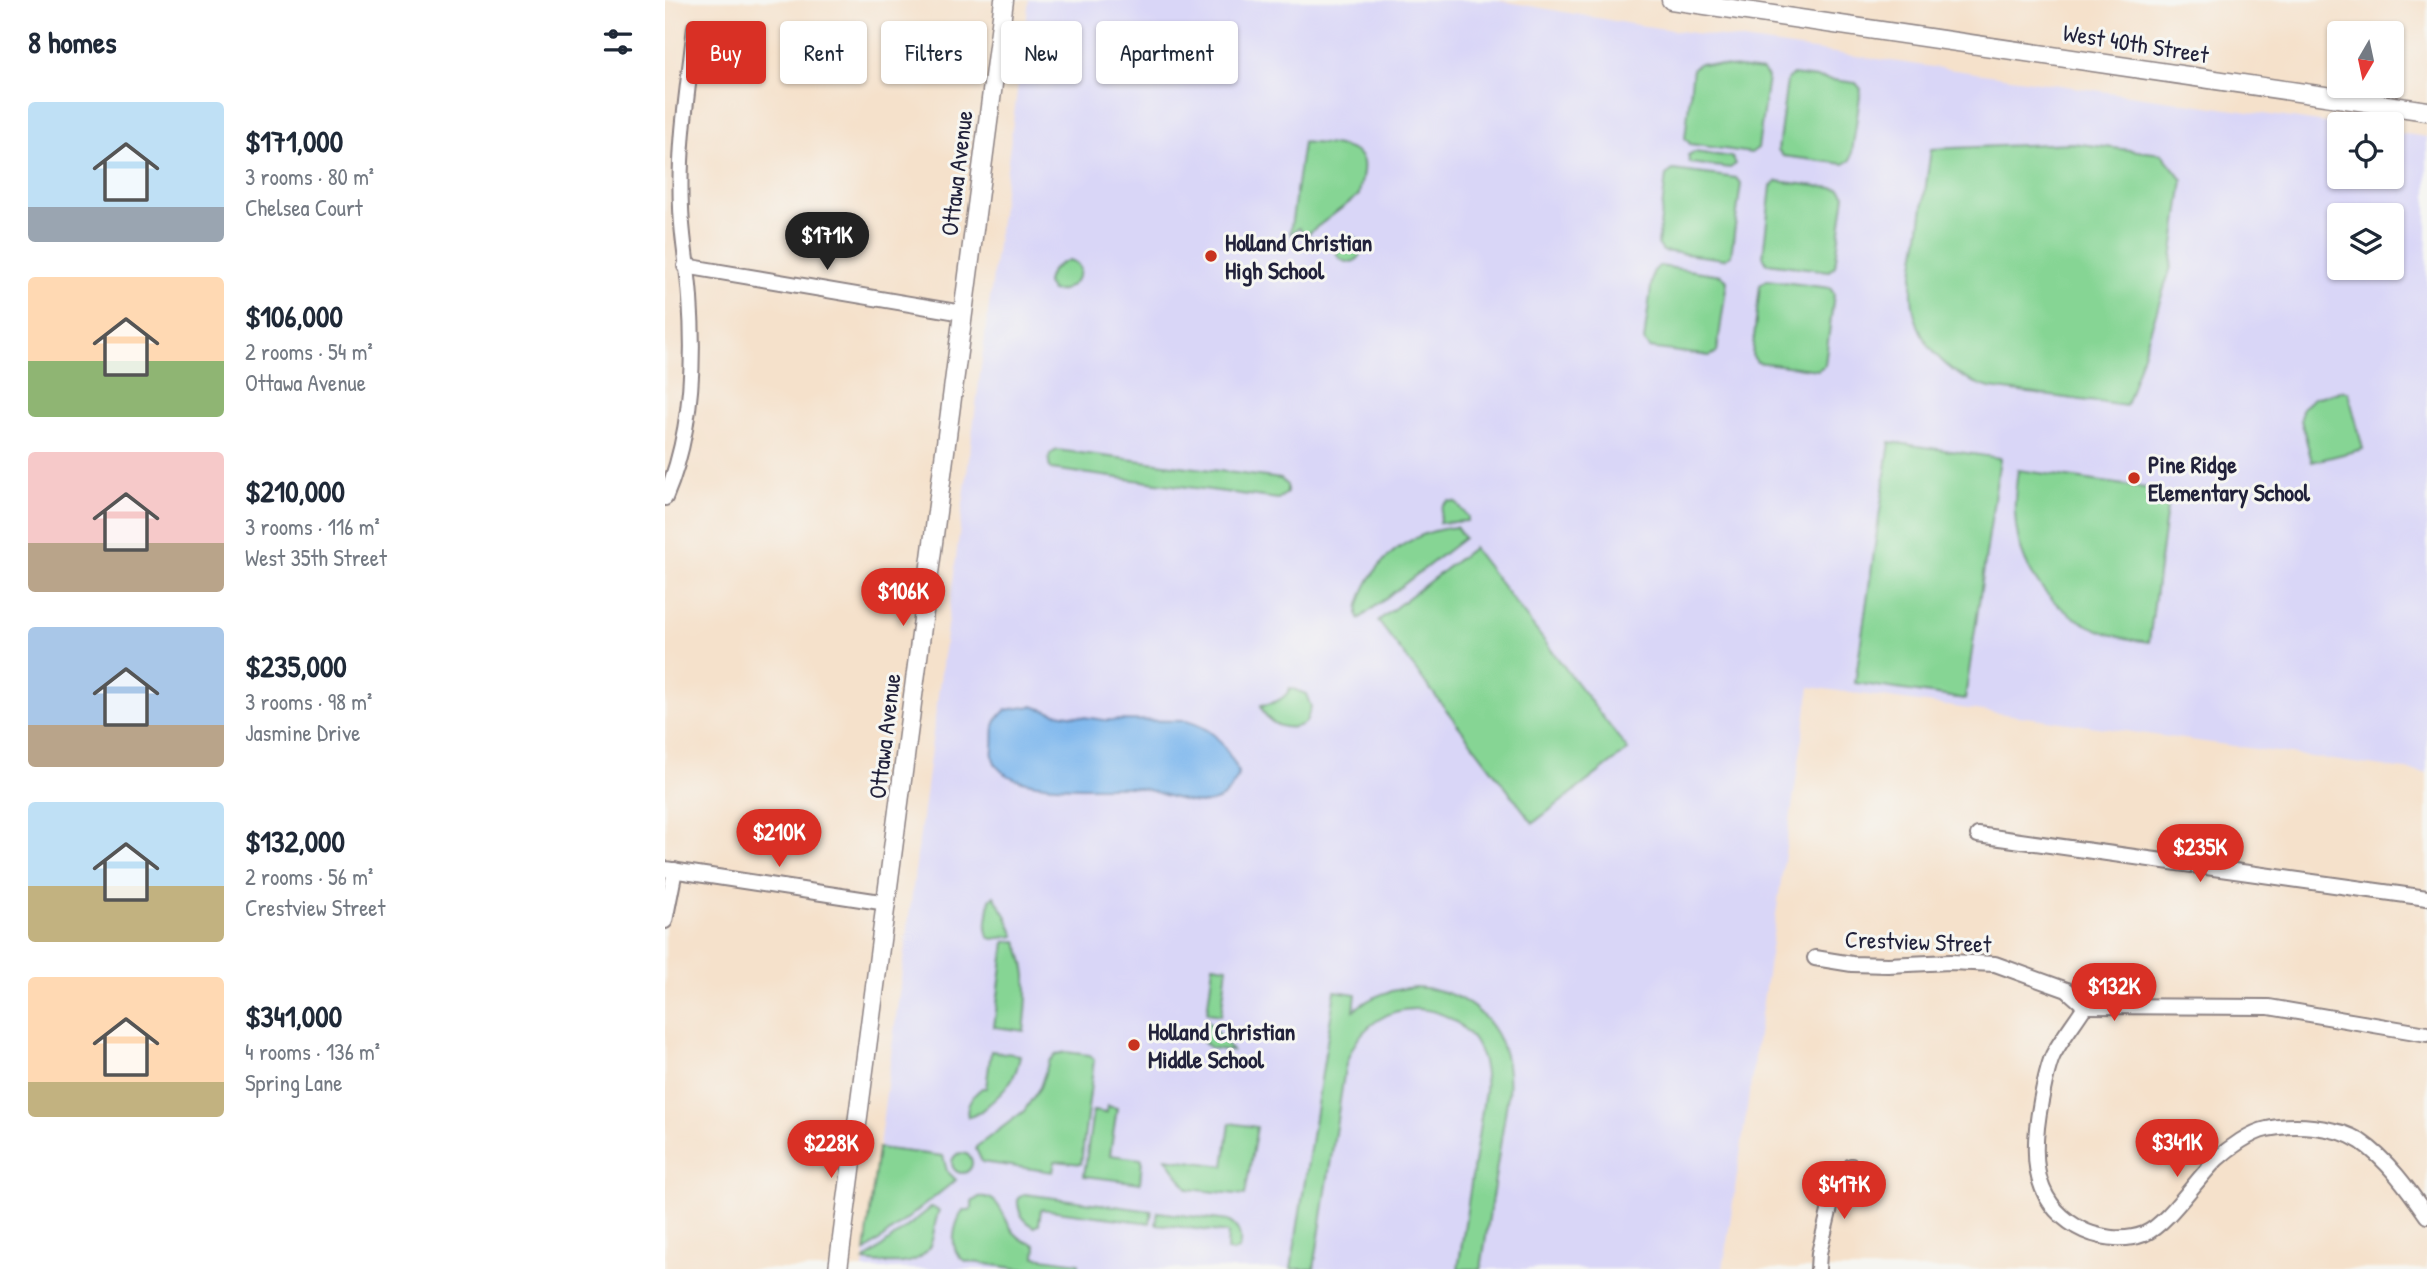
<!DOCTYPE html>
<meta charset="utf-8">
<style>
body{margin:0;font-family:"Patrick Hand",sans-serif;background:#f2f2f3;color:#1f2937;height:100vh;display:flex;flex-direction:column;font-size:26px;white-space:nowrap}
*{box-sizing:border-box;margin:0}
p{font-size:23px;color:#747a83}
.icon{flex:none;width:38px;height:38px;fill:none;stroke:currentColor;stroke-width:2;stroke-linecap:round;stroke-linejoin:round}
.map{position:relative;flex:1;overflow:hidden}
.panel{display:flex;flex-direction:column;background:#fff;width:665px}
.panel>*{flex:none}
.top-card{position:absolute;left:21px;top:21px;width:665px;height:63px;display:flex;gap:14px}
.needle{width:46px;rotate:189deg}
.buttons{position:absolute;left:1662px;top:21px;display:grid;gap:14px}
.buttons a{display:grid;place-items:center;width:77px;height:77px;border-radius:7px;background:#fff;box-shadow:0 2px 5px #0004;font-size:35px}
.price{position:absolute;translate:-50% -60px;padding:0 16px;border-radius:24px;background:#d93025;color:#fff;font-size:23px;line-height:46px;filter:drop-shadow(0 2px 4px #0008)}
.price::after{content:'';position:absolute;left:50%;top:42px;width:21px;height:16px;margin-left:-10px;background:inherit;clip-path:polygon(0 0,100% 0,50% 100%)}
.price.current{background:#222;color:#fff}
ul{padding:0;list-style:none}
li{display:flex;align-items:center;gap:21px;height:175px;padding:0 28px}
li span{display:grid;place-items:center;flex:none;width:196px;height:140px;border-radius:7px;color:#555}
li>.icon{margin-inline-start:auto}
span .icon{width:84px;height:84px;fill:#fffc;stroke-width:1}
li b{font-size:30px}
h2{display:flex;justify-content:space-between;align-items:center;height:84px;padding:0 28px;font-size:30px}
.pill{padding:0 24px;border-radius:7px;background:#fff;box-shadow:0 2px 5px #0004;font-size:24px;line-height:63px}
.pill.current{background:#d93025;color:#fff}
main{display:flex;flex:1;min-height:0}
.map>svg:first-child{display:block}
</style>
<main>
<section class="panel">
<h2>8 homes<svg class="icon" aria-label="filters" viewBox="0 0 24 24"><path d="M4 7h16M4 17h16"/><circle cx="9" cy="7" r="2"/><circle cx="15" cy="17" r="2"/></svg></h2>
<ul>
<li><span style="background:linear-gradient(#bfe0f5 75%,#9aa5b1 0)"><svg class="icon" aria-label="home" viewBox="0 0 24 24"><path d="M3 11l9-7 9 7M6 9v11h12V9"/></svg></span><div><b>$171,000</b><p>3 rooms · 80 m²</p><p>Chelsea Court</p></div></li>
<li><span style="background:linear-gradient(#ffd9b3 60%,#8fb573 0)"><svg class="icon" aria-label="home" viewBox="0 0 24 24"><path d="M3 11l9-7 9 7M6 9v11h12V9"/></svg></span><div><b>$106,000</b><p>2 rooms · 54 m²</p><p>Ottawa Avenue</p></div></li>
<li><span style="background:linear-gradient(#f6c9c9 65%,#b9a48a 0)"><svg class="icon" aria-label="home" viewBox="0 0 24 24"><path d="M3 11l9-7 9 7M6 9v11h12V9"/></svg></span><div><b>$210,000</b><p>3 rooms · 116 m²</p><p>West 35th Street</p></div></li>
<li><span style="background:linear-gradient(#a9c7e8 70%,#b9a48a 0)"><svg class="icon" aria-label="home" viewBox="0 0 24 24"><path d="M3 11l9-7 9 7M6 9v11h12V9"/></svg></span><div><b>$235,000</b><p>3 rooms · 98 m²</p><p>Jasmine Drive</p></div></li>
<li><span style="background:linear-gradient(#bfe0f5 60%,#c2b280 0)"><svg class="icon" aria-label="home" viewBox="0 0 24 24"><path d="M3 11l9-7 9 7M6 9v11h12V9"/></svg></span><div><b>$132,000</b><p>2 rooms · 56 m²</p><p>Crestview Street</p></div></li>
<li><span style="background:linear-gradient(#ffd9b3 75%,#c2b280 0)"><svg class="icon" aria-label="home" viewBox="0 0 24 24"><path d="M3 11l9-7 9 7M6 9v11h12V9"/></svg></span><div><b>$341,000</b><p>4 rooms · 136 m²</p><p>Spring Lane</p></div></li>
</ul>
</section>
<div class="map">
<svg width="1762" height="1269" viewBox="0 0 1762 1269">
<rect width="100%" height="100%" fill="#f6f6f2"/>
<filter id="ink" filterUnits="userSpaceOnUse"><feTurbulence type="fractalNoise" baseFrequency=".0143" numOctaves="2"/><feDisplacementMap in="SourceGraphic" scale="14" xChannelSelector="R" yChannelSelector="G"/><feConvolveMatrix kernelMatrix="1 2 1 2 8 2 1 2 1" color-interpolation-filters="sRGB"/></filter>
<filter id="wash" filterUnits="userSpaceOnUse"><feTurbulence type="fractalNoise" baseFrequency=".00686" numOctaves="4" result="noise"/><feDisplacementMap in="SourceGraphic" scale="28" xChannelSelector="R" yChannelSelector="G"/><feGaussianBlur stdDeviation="1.57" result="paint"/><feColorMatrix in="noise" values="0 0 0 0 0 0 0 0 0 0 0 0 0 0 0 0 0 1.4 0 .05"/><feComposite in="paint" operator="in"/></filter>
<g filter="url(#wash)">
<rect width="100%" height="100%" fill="#f5e1cb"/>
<!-- built -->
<path fill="#d9d6f7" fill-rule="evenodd" d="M 364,0 L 832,0 L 966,24 L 1675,125 L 1675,177 L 1727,177 L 1727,132 L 1762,137 L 1762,773 L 1145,687 L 1058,1269 L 198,1269 ZM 1675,215 L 1727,215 L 1727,268 L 1675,268 Z"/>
<!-- green -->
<g fill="#86d594" stroke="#547c68" stroke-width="2">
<polygon points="1035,63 1098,71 1103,77 1093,148 1086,153 1025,144 1020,138 1028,68"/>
<polygon points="1128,75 1191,83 1196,89 1186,160 1179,164 1118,156 1113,150 1122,80"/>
<path d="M 638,142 C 653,144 694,143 698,162 C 700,172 695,185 694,195 L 640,236 L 634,228 L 625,234 Z"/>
<path d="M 1407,143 L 1497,154 L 1518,180 L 1506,267 L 1461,406 L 1325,388 C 1282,376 1249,341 1247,295 C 1246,275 1251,255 1254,235 C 1258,207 1262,178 1266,149 Z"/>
<polygon points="1029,152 1067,157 1071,164 1065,168 1025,163 1023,155"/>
<polygon points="1008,170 1071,178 1076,184 1066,255 1059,259 998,251 993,244 1001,175"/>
<polygon points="1112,181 1175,189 1180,195 1170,266 1164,271 1102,263 1098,256 1106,186"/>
<circle cx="684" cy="249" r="13"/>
<path d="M 404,260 C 429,266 405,295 387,291 L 382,284 C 383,271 392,264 404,260 Z"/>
<polygon points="994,266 1057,275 1062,281 1052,352 1045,356 984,348 979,341 988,272"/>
<polygon points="1102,280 1165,288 1169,294 1160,365 1153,370 1092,362 1087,355 1095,285"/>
<polygon points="1678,391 1683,391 1698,449 1647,462 1636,420 1637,408 1649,398"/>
<polygon points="1225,442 1335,458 1300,699 1190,683"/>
<polygon points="392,450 616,479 622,485 622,493 613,499 386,469 384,465 385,454"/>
<path d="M 1353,470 L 1494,490 L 1503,501 L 1484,642 C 1412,635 1353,589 1350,513 C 1349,499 1351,485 1353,470 Z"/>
<polygon points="783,501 791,502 803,517 802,521 774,523 777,507"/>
<path d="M 791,527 L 799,538 L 694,619 C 691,610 695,602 698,593 C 714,554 750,531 791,527 Z"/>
<polygon points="808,548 963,750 868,823 713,621"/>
<path d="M 625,688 L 641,694 L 646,707 L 641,722 C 624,734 601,725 596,705 C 608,704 621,699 625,688 Z"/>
<polygon points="329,896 342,917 350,936 328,939 323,937 321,929 325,899"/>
<path d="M 352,941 C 365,972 363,999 359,1031 L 329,1027 L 340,942 Z"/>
<polygon points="548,965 562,967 556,1015 542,1013"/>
<path d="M 751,987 C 811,991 848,1034 843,1095 L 816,1269 L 793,1269 L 820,1091 C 827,997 704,977 680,1068 L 649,1269 L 626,1269 L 670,991 L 691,994 L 689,1010 C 708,995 727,989 751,987 Z"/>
<polygon points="541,1019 567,1051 546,1048 538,1041"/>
<path d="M 326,1051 L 355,1055 C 352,1078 340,1091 322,1106 C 316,1111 311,1116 303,1117 C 300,1104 307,1096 317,1088 L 321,1088 Z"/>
<polygon points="401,1052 424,1055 429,1060 416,1164 390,1161 388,1172 317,1162 311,1149 311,1147 359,1111 375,1087 384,1061 392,1054"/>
<polygon points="442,1106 452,1108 445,1155 477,1159 475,1183 419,1176 428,1111 441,1113"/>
<polygon points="565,1123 592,1127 580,1195 523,1189 501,1158 559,1166"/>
<polygon points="213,1148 278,1156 282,1171 291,1180 200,1252"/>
<circle cx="297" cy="1163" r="10"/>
<path d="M 360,1194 L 487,1211 L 485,1223 L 376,1209 L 374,1224 L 370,1227 C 358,1221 352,1211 353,1198 Z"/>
<path d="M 314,1197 C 344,1194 334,1237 369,1244 L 371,1247 L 370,1257 L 414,1263 L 413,1269 L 356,1269 L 300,1261 C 282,1251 289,1225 298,1210 L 304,1210 L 307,1208 L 307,1202 Z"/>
<path d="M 267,1207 L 274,1211 C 269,1221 270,1232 266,1243 C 257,1269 223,1264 199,1261 Z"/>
<path d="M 493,1212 L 563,1221 C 574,1227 577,1237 574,1249 L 568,1252 L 562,1250 L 563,1233 L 491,1224 Z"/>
</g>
<!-- water -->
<path fill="#7cb6ed" stroke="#4f6c94" stroke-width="2" d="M 367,706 L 391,713 L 439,720 L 521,721 C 548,729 554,738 568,761 C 576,774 574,777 566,788 C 544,822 496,788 466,787 C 436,785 320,798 328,748 C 330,729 324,724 341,710 Z"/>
</g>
<g filter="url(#ink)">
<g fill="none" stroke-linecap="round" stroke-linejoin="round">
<!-- minor casing -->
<g stroke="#8c8283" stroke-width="18">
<g id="minor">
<polyline points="20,266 298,313"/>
<path d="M 0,498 C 26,437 30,365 25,298 C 23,268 17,239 16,208 C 13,147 23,88 30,27"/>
<polyline points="1313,835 1762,898"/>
<polyline points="0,869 222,903"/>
<polyline points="0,921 10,870"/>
<polyline points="1150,958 1187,964 1223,965 1285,962 1330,964 1402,990 1420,1006 1604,1007 1762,1034"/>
<path d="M 1420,1006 C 1410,1022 1397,1038 1388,1055 C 1382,1068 1379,1086 1376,1101 C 1367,1149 1364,1199 1412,1227 C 1431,1238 1458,1242 1479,1234 C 1502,1225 1533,1177 1552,1159 C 1564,1148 1586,1132 1602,1129 C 1629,1123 1671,1126 1695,1141 C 1722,1159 1744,1190 1762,1216"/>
<polyline points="1153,1269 1154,1253 1168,1195 1186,1166"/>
</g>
</g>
<!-- tertiary casing -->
<g stroke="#8c8283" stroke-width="21">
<g id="tertiary">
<polyline points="1006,0 1762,111"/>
<polyline points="173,1269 339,0"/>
</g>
</g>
<!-- minor -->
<use href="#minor" stroke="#fff" stroke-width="14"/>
<!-- tertiary -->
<use href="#tertiary" stroke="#fff" stroke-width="18"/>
</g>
</g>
<!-- markers -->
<g fill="#c8321e" stroke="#f6f6f2" stroke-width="2.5">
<circle cx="546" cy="256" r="7"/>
<circle cx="1469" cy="478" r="7"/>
<circle cx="469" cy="1045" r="7"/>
</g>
<g text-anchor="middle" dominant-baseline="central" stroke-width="6" stroke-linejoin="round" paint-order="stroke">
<!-- street labels -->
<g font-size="24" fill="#22223b" stroke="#f6f6f2">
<text transform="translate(1471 43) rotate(9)">West 40th Street</text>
<text transform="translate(291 173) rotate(-83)">Ottawa Avenue</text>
<text transform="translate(219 736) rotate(-83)">Ottawa Avenue</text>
<text transform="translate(1253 941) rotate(2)">Crestview Street</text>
</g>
<!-- poi labels -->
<g font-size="24" font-weight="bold" fill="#22223b" stroke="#f6f6f2" text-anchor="start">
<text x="560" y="242">Holland Christian<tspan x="560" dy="28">High School</tspan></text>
<text x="1483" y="464">Pine Ridge<tspan x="1483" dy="28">Elementary School</tspan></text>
<text x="483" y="1031">Holland Christian<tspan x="483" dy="28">Middle School</tspan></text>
</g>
</g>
</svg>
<div class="buttons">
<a><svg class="needle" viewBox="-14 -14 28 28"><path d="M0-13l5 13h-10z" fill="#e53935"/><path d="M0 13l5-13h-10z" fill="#747a83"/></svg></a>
<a><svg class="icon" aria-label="locate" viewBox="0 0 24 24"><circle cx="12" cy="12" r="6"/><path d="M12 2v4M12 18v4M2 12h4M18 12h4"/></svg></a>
<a><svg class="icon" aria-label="layers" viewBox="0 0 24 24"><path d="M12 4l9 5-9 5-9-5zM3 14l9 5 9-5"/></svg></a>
</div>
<b class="price current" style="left:162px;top:272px">$171K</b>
<b class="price" style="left:238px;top:628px">$106K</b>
<b class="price" style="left:114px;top:869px">$210K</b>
<b class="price" style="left:1535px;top:884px">$235K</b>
<b class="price" style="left:1449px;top:1023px">$132K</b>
<b class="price" style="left:1512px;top:1179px">$341K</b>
<b class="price" style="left:166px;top:1180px">$228K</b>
<b class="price" style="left:1179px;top:1221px">$417K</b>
<div class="top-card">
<a class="pill current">Buy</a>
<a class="pill">Rent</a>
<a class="pill">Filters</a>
<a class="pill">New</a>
<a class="pill">Apartment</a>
</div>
</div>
</main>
